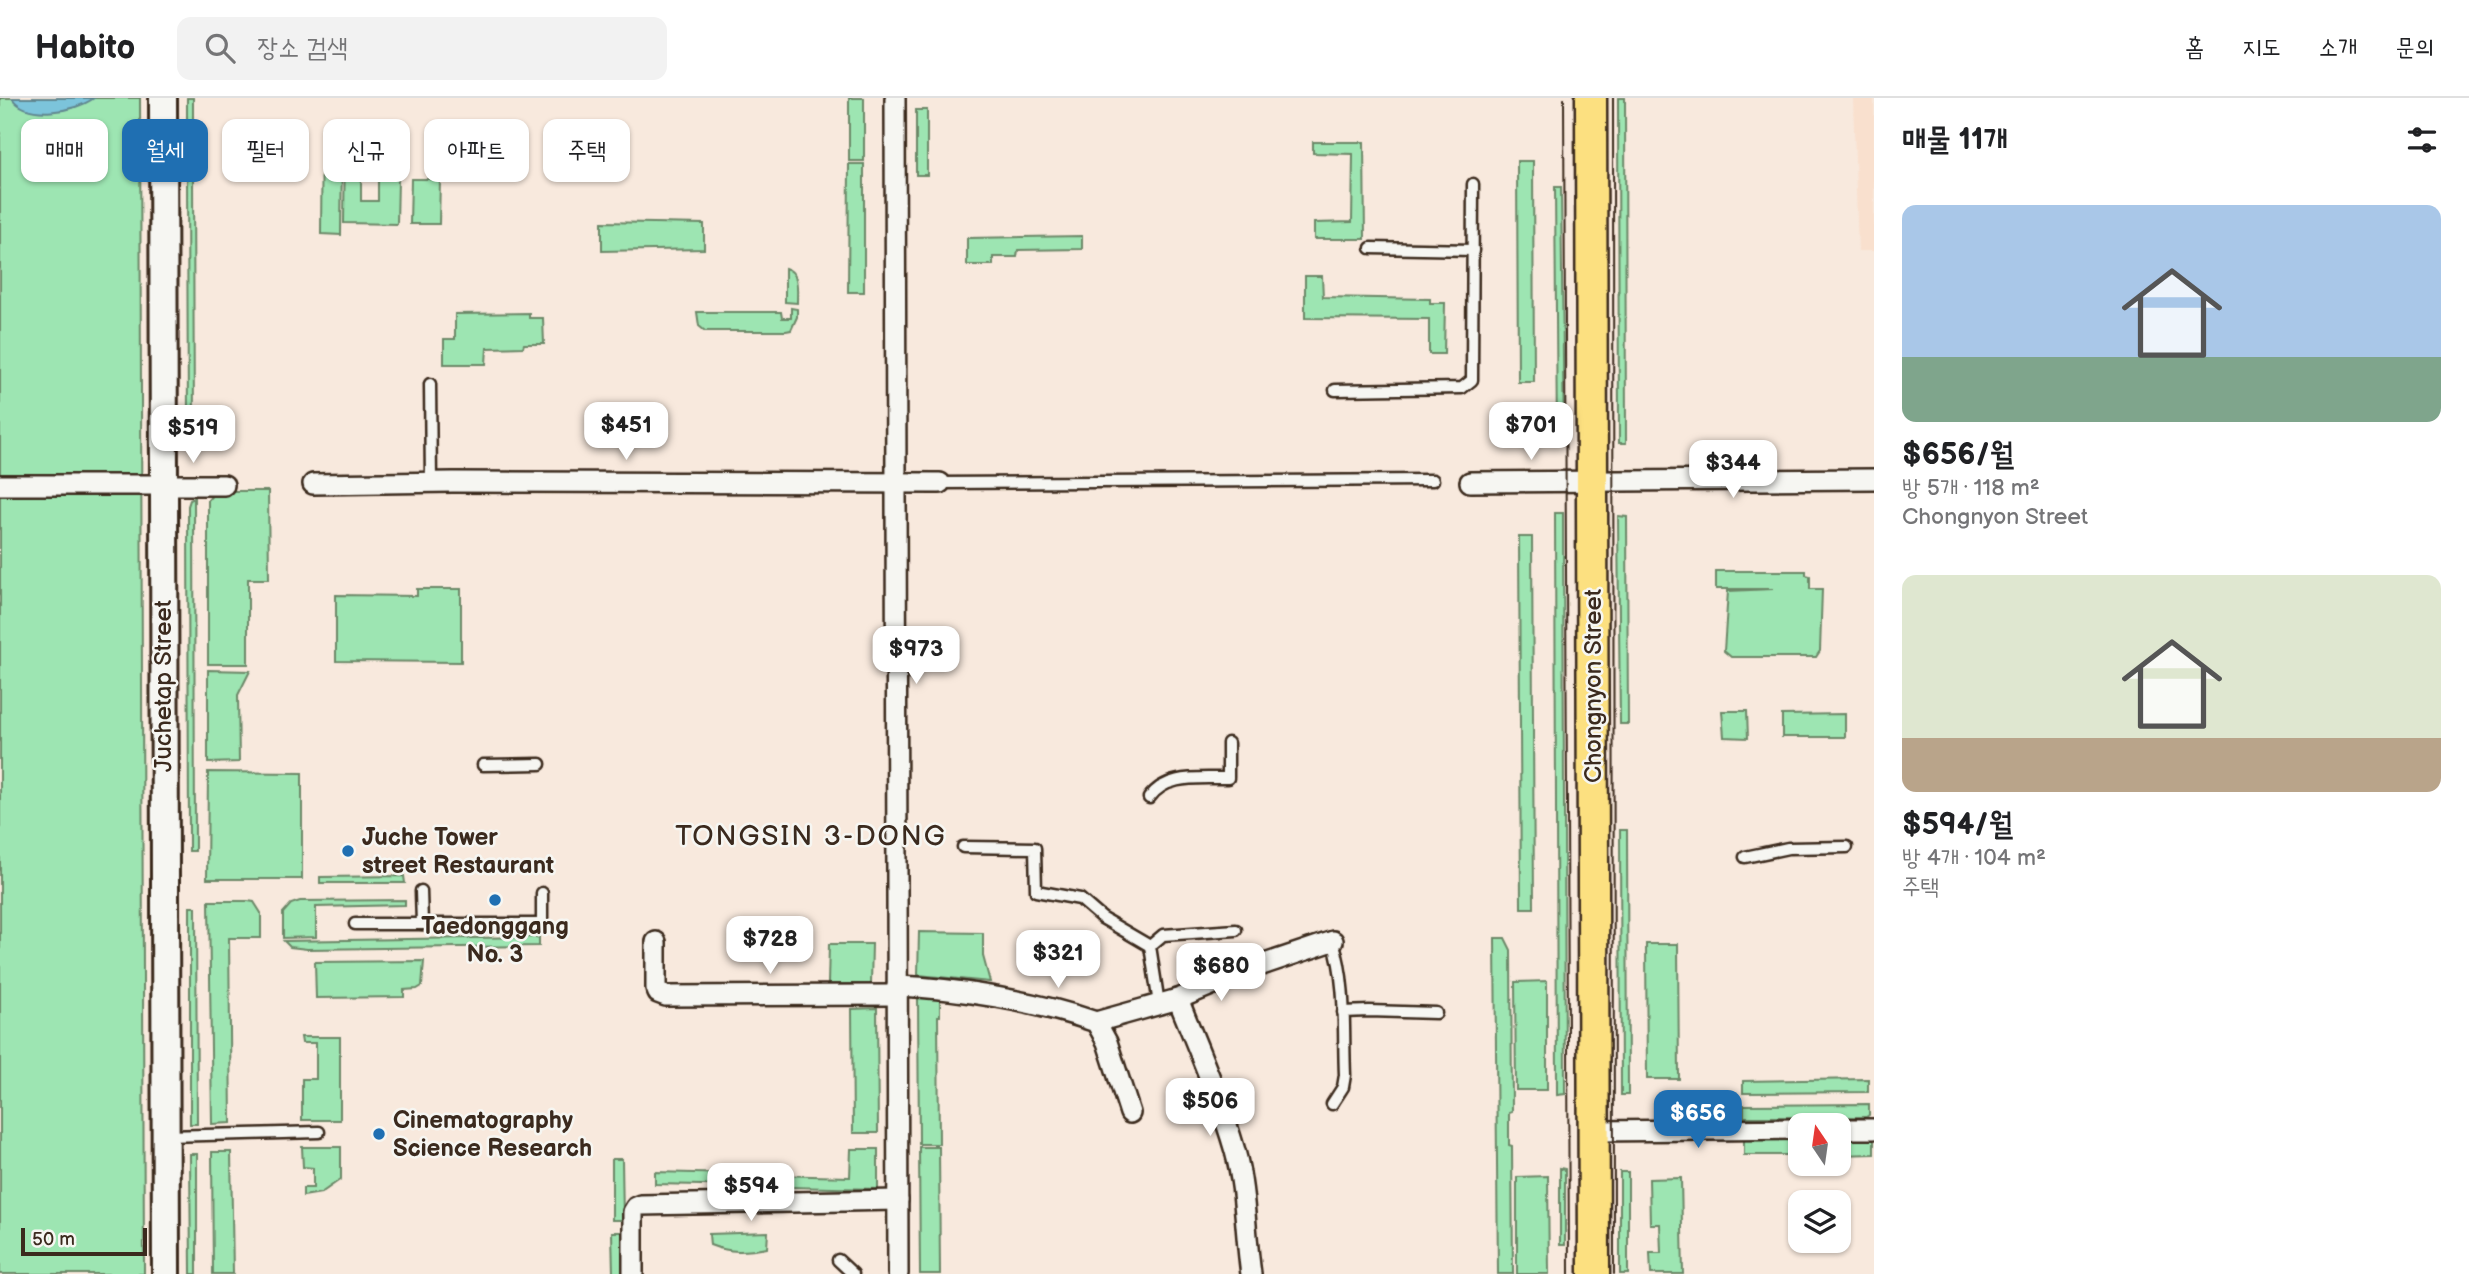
<!DOCTYPE html>
<html lang="ko">
<meta charset="utf-8">
<style>
body{margin:0;font-family:"Balsamiq Sans","Poor Story",sans-serif;background:#f2f2f2;color:#202124;height:100vh;display:flex;flex-direction:column;font-size:26px;white-space:nowrap}
*{box-sizing:border-box;margin:0}
p{font-size:23px;color:#757577}
.icon{flex:none;width:38px;height:38px;fill:none;stroke:currentColor;stroke-width:2;stroke-linecap:round;stroke-linejoin:round}
.map{position:relative;flex:1;overflow:hidden}
.drawer{display:flex;flex-direction:column;background:#fff;width:595px}
.drawer>*{flex:none}
.guide{position:absolute;left:21px;top:21px;width:665px;height:63px;display:flex;gap:14px}
.needle{width:46px;rotate:347deg}
.tools{position:absolute;left:1788px;top:1015px;display:grid;gap:14px}
.tools a{display:grid;place-items:center;width:63px;height:63px;border-radius:14px;background:#fff;box-shadow:0 2px 5px #0004;font-size:35px}
.scale{position:absolute;left:21px;bottom:18px;width:126px;box-sizing:border-box;padding-left:7px;border:4px solid #3b2a1e;border-top:0;font-size:19px;line-height:24px;white-space:nowrap;color:#3b2a1e;-webkit-text-stroke:5px #f6f6f2;paint-order:stroke}
.price{position:absolute;translate:-50% -60px;padding:0 16px;border-radius:14px;background:#fff;color:#222;font-size:23px;line-height:46px;filter:drop-shadow(0 2px 4px #0008)}
.price::after{content:'';position:absolute;left:50%;top:42px;width:21px;height:16px;margin-left:-10px;background:inherit;clip-path:polygon(0 0,100% 0,50% 100%)}
.price.current{background:#1f6fb2;color:#fff}
ul{padding:0;list-style:none}
li{display:grid;align-content:center;gap:14px;height:371px;padding:0 28px}
li span{display:grid;place-items:center;height:217px;border-radius:14px;color:#555}
li>.icon{margin-inline-start:auto}
span .icon{width:126px;height:126px;fill:#fffc;stroke-width:1}
li b{font-size:30px}
h2{display:flex;justify-content:space-between;align-items:center;height:84px;padding:0 28px;font-size:30px}
.tag{padding:0 24px;border-radius:14px;background:#fff;box-shadow:0 2px 5px #0004;font-size:24px;line-height:63px}
.tag.current{background:#1f6fb2;color:#fff}
header{display:flex;align-items:center;gap:42px;box-sizing:border-box;height:98px;padding:0 35px;background:#fff;border-bottom:2px solid #e0e0e0}
header strong{font-size:33px}
nav{display:flex;gap:38px;margin-inline-start:auto;font-size:24px}
.search{width:490px;height:63px;background:#f2f2f2;display:flex;align-items:center;gap:18px;box-sizing:border-box;padding:0 24px;border-radius:14px;color:#757577;font-size:26px}
main{display:flex;flex:1;min-height:0}
.map>svg:first-child{display:block}
</style>
<header>
<strong>Habito</strong>
<div class="search"><svg class="icon" aria-label="search" viewBox="0 0 24 24"><circle cx="10" cy="10" r="6"/><path d="M15 15l6 6"/></svg>장소 검색</div>
<nav><a>홈</a><a>지도</a><a>소개</a><a>문의</a></nav>
</header>
<main>
<div class="map">
<svg width="1874" height="1176" viewBox="0 0 1874 1176">
<rect width="100%" height="100%" fill="#f8e9dd"/>
<filter id="ink" filterUnits="userSpaceOnUse"><feTurbulence type="fractalNoise" baseFrequency=".0143" numOctaves="2"/><feDisplacementMap in="SourceGraphic" scale="14" xChannelSelector="R" yChannelSelector="G"/><feConvolveMatrix kernelMatrix="1 2 1 2 8 2 1 2 1" color-interpolation-filters="sRGB"/></filter>
<g filter="url(#ink)">
<!-- built -->
<polygon fill="#f9e0ce" points="1853,0 1874,0 1874,153 1858,153"/>
<!-- green -->
<g fill="#9de5b2" stroke="#6c8868" stroke-width="2">
<polygon points="0,0 140,0 144,1176 0,1176"/>
<rect x="187" y="0" width="6" height="51"/>
<rect x="849" y="0" width="15" height="63"/>
<polygon points="1618,0 1625,0 1626,345 1619,345"/>
<rect x="916" y="12" width="11" height="65"/>
<polygon points="322,30 338,30 338,51 342,52 341,137 321,136"/>
<polygon points="1313,44 1364,44 1365,141 1314,141 1314,125 1352,124 1353,56 1313,55"/>
<polygon points="345,52 361,52 361,103 378,103 378,81 398,81 397,126 344,125"/>
<polygon points="1517,63 1533,63 1534,284 1518,284"/>
<polygon points="849,66 864,66 864,194 848,194"/>
<polygon points="193,74 194,331 188,331 187,75"/>
<polygon points="411,81 440,81 439,126 410,126"/>
<polygon points="1555,89 1561,89 1564,344 1557,344"/>
<polygon points="602,124 704,126 704,151 602,153"/>
<polygon points="1082,138 1082,151 1018,152 1017,159 993,159 993,167 967,167 967,140"/>
<path d="M 785,170 C 800,174 797,192 797,205 L 785,204 Z"/>
<polygon points="1305,178 1322,178 1323,199 1430,201 1430,205 1445,205 1444,256 1429,256 1429,221 1305,220"/>
<polygon points="791,210 797,211 797,219 791,232 786,233 705,233 699,228 697,214 781,214 782,220 791,220"/>
<polygon points="529,215 529,220 543,220 544,246 524,246 523,249 487,250 486,266 444,266 444,241 455,241 455,216"/>
<polygon points="216,393 268,393 269,481 248,481 248,566 208,566 208,402"/>
<polygon points="194,400 195,753 189,753 188,408 190,402"/>
<polygon points="1555,415 1563,415 1565,996 1557,997"/>
<polygon points="1618,418 1627,419 1628,626 1620,626"/>
<polygon points="1519,439 1532,439 1534,810 1521,810"/>
<polygon points="1716,473 1806,473 1806,477 1810,478 1810,491 1822,491 1820,553 1816,559 1731,559 1724,553 1728,493 1773,491 1716,491"/>
<polygon points="417,491 461,491 461,564 336,563 336,497 417,498"/>
<polygon points="208,572 250,573 238,597 239,664 208,665"/>
<polygon points="1747,613 1748,640 1724,639 1722,613"/>
<polygon points="1845,616 1845,639 1782,639 1782,617"/>
<polygon points="208,674 302,675 302,781 207,781"/>
<polygon points="1620,732 1627,732 1628,997 1621,997"/>
<polygon points="404,778 405,785 320,785 320,779"/>
<polygon points="405,802 405,807 316,809 316,839 283,840 283,815 291,806 300,803"/>
<polygon points="209,803 248,803 254,804 261,815 261,840 229,840 231,1025 212,1026"/>
<polygon points="190,809 196,809 197,1026 190,1026"/>
<polygon points="919,834 983,835 983,858 990,884 918,877"/>
<polygon points="539,839 539,848 307,851 290,849 284,843"/>
<polygon points="1495,840 1505,840 1511,852 1512,1014 1509,1015 1509,1047 1512,1048 1513,1176 1498,1176"/>
<polygon points="829,846 872,846 871,886 828,886"/>
<polygon points="1646,846 1678,846 1679,981 1647,981"/>
<polygon points="424,863 422,888 417,891 404,892 404,899 316,900 315,864"/>
<polygon points="1547,883 1547,992 1516,992 1515,884"/>
<polygon points="918,899 940,899 940,918 938,918 939,1046 919,1046"/>
<polygon points="877,910 878,1035 853,1035 852,911"/>
<polygon points="301,939 340,939 340,1022 302,1022 302,981 316,981 316,945 302,945"/>
<polygon points="1868,981 1868,994 1743,995 1743,983"/>
<polygon points="1869,1006 1869,1017 1866,1019 1744,1019 1744,1007"/>
<rect x="1744" y="1042" width="57" height="15"/>
<polygon points="1839,1042 1874,1042 1874,1056 1839,1057"/>
<polygon points="302,1049 341,1049 341,1081 321,1095 303,1098 303,1090 313,1090 313,1070 303,1069"/>
<polygon points="919,1049 939,1049 940,1176 920,1176"/>
<polygon points="851,1051 878,1051 878,1091 655,1086 655,1074 850,1079"/>
<polygon points="212,1054 231,1054 233,1176 213,1176"/>
<polygon points="190,1056 197,1056 197,1176 191,1176"/>
<polygon points="612,1061 622,1061 623,1122 612,1122"/>
<polygon points="1560,1070 1565,1071 1565,1147 1560,1147"/>
<rect x="1620" y="1074" width="8" height="102"/>
<polygon points="1548,1078 1549,1176 1517,1176 1517,1079"/>
<polygon points="1681,1080 1683,1176 1651,1176 1650,1155 1661,1155 1660,1126 1650,1126 1649,1081"/>
<polygon points="612,1134 622,1134 623,1176 613,1176"/>
<path d="M 768,1134 L 767,1150 C 746,1154 730,1155 710,1147 L 709,1136 Z"/>
</g>
<!-- water -->
<path fill="#7bc4db" stroke="#61868f" stroke-width="2" d="M 12,0 L 94,0 C 75,14 27,22 12,0 Z"/>
<g fill="none" stroke-linecap="round" stroke-linejoin="round">
<!-- lane casing -->
<g stroke="#3b2a1e" stroke-width="15">
<g id="lane">
<polyline points="1371,150 1473,152"/>
<polyline points="430,286 431,384"/>
<polyline points="1335,292 1462,290 1472,282 1473,86"/>
<polyline points="940,385 1433,382"/>
<polyline points="483,667 540,666"/>
<path d="M 1149,700 C 1167,675 1200,681 1228,680 L 1228,645"/>
<polyline points="963,749 1035,750 1036,793 1080,801 1102,820 1150,848"/>
<polyline points="1745,759 1788,750 1847,749"/>
<polyline points="421,793 422,826 542,826 542,795"/>
<polyline points="355,826 422,826"/>
<polyline points="1150,848 1163,837 1236,832"/>
<polyline points="1150,848 1159,906"/>
<polyline points="1343,914 1369,913 1436,915"/>
<path d="M 1332,1006 L 1343,989 L 1345,977 C 1343,933 1347,885 1333,843"/>
<polyline points="166,1038 319,1034"/>
<polyline points="838,1162 853,1176"/>
</g>
</g>
<!-- street casing -->
<g stroke="#3b2a1e" stroke-width="24">
<g id="street">
<polyline points="895,0 898,1176"/>
<polyline points="1470,384 1874,381"/>
<polyline points="313,386 453,384 940,385"/>
<polyline points="0,387 224,387"/>
<polyline points="656,844 656,890 658,895 666,898 897,897"/>
<path d="M 897,888 C 957,890 1039,904 1096,924 L 1107,944 L 1130,1015"/>
<path d="M 1178,901 C 1198,951 1220,1001 1235,1053 C 1246,1092 1245,1135 1251,1176"/>
<polyline points="1096,924 1178,901 1250,871 1333,843"/>
<polyline points="1839,1031 1874,1031"/>
<polyline points="1594,1033 1801,1031"/>
<polyline points="633,1176 633,1114 636,1109 641,1107 898,1102"/>
</g>
</g>
<!-- secondary casing -->
<g stroke="#3b2a1e" stroke-width="32">
<polyline id="secondary" points="163,0 166,1176"/>
</g>
<!-- primary casing -->
<g stroke="#3b2a1e" stroke-width="35">
<polyline id="primary" points="1591,0 1594,1176"/>
</g>
<!-- lane -->
<use href="#lane" stroke="#f6f6f2" stroke-width="10"/>
<!-- street -->
<use href="#street" stroke="#f6f6f2" stroke-width="19"/>
<!-- secondary -->
<use href="#secondary" stroke="#f6f6f2" stroke-width="26"/>
<!-- primary -->
<use href="#primary" stroke="#fce080" stroke-width="30"/>
<!-- tram -->
<g stroke="#3b2a1e" stroke-width="2">
<polyline points="1564,0 1569,1176"/>
<polyline points="1613,0 1614,1176"/>
</g>
</g>
</g>
<!-- markers -->
<g fill="#1f6fb2" stroke="#f6f6f2" stroke-width="2.5">
<circle cx="348" cy="753" r="7"/>
<circle cx="495" cy="802" r="7"/>
<circle cx="379" cy="1036" r="7"/>
</g>
<g text-anchor="middle" dominant-baseline="central" stroke-width="5" stroke-linejoin="round" paint-order="stroke">
<!-- street labels -->
<g font-size="24" fill="#3b2a1e" stroke="#f6f6f2">
<text transform="translate(163 588) rotate(-90)">Juchetap Street</text>
<text transform="translate(1593 588) rotate(-90)">Chongnyon Street</text>
</g>
<!-- poi labels -->
<g font-size="24" font-weight="bold" fill="#3b2a1e" stroke="#f6f6f2" text-anchor="start">
<text x="362" y="739">Juche Tower<tspan x="362" dy="28">street Restaurant</tspan></text>
<text x="495" y="828" text-anchor="middle">Taedonggang<tspan x="495" dy="28">No. 3</tspan></text>
<text x="393" y="1022">Cinematography<tspan x="393" dy="28">Science Research</tspan></text>
</g>
<!-- quarter labels -->
<g font-size="28" letter-spacing="2" fill="#3b2a1e" stroke="#f6f6f2">
<text x="811" y="738">TONGSIN 3-DONG</text>
</g>
</g>
</svg>
<div class="tools">
<a><svg class="needle" viewBox="-14 -14 28 28"><path d="M0-13l5 13h-10z" fill="#e53935"/><path d="M0 13l5-13h-10z" fill="#757577"/></svg></a>
<a><svg class="icon" aria-label="layers" viewBox="0 0 24 24"><path d="M12 4l9 5-9 5-9-5zM3 14l9 5 9-5"/></svg></a>
</div>
<div class="scale">50 m</div>
<b class="price" style="left:626px;top:364px">$451</b>
<b class="price" style="left:1531px;top:364px">$701</b>
<b class="price" style="left:193px;top:367px">$519</b>
<b class="price" style="left:1733px;top:402px">$344</b>
<b class="price" style="left:916px;top:588px">$973</b>
<b class="price" style="left:770px;top:878px">$728</b>
<b class="price" style="left:1058px;top:892px">$321</b>
<b class="price" style="left:1221px;top:905px">$680</b>
<b class="price" style="left:1210px;top:1040px">$506</b>
<b class="price current" style="left:1698px;top:1052px">$656</b>
<b class="price" style="left:751px;top:1125px">$594</b>
<div class="guide">
<a class="tag">매매</a>
<a class="tag current">월세</a>
<a class="tag">필터</a>
<a class="tag">신규</a>
<a class="tag">아파트</a>
<a class="tag">주택</a>
</div>
</div>
<section class="drawer">
<h2>매물 11개<svg class="icon" aria-label="filters" viewBox="0 0 24 24"><path d="M4 7h16M4 17h16"/><circle cx="9" cy="7" r="2"/><circle cx="15" cy="17" r="2"/></svg></h2>
<ul>
<li><span style="background:linear-gradient(#a9c7e8 70%,#7fa58c 0)"><svg class="icon" aria-label="home" viewBox="0 0 24 24"><path d="M3 11l9-7 9 7M6 9v11h12V9"/></svg></span><div><b>$656/월</b><p>방 5개 · 118 m²</p><p>Chongnyon Street</p></div></li>
<li><span style="background:linear-gradient(#dfe7d0 75%,#b9a48a 0)"><svg class="icon" aria-label="home" viewBox="0 0 24 24"><path d="M3 11l9-7 9 7M6 9v11h12V9"/></svg></span><div><b>$594/월</b><p>방 4개 · 104 m²</p><p>주택</p></div></li>
</ul>
</section>
</main>
